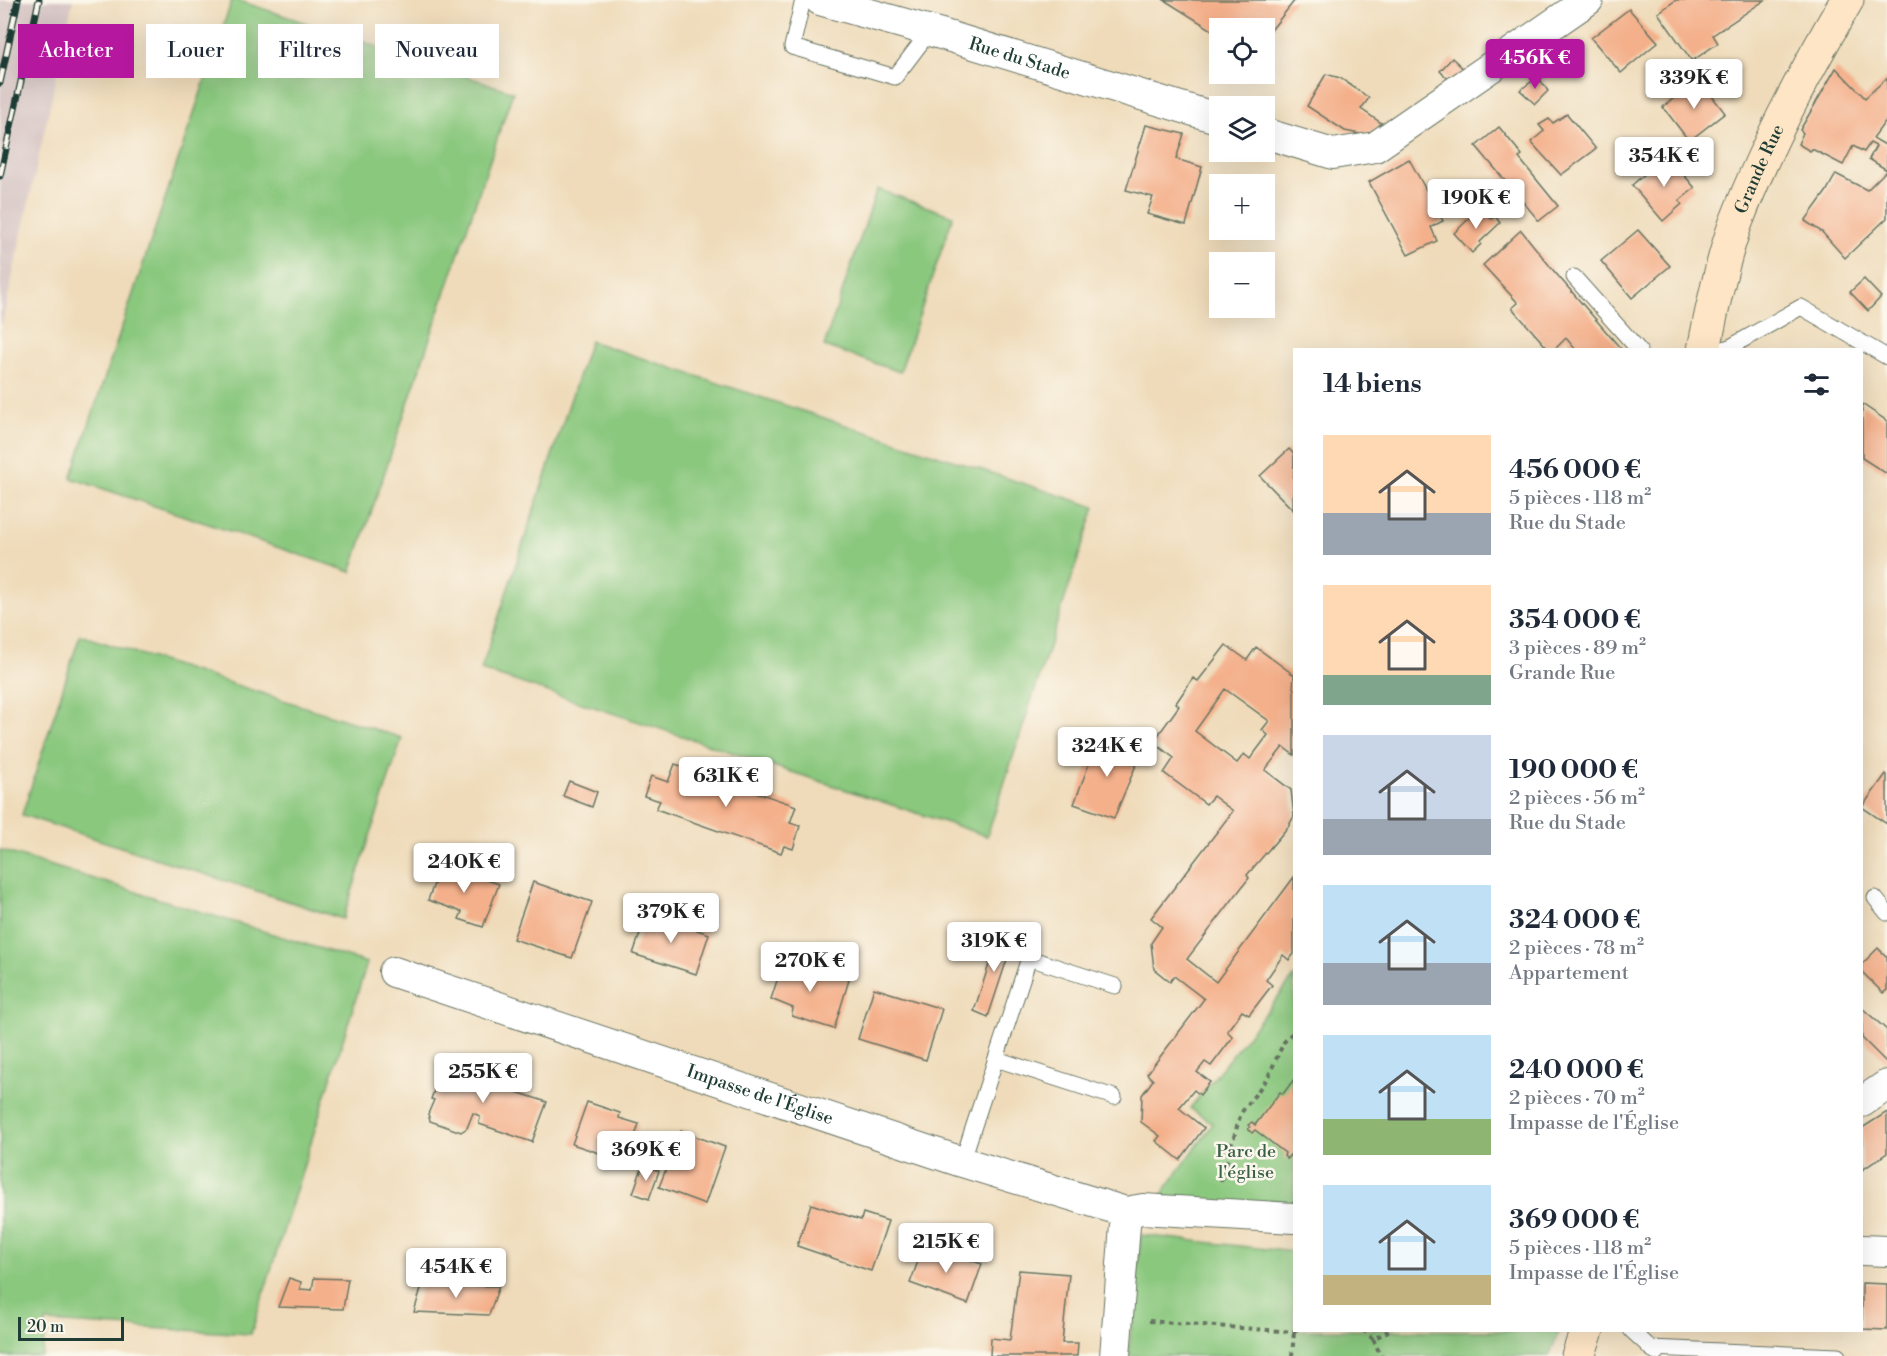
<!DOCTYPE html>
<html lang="fr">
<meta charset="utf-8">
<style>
body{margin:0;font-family:"Libre Bodoni",serif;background:#f6f6f7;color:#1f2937;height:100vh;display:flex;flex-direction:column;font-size:22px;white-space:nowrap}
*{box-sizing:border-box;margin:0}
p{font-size:20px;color:#747a83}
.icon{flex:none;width:33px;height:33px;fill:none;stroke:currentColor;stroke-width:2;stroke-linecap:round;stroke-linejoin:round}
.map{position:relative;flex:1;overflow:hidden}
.details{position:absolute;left:1293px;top:348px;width:570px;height:984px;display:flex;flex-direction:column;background:#fff;border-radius:0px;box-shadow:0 6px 24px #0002}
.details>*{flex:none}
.banner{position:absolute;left:18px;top:24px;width:570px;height:54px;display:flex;gap:12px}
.tools{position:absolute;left:1209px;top:18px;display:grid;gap:12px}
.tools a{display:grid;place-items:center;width:66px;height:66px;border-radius:0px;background:#fff;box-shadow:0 6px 24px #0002;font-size:30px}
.scale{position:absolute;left:18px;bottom:15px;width:106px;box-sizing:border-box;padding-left:6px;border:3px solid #1f3d34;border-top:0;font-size:16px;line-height:21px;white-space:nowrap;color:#1f3d34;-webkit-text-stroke:4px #fbf7ec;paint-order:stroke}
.price{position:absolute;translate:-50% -51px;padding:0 14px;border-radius:6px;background:#fff;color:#222;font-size:20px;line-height:39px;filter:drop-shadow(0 2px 3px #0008)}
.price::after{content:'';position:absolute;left:50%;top:36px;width:18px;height:14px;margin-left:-9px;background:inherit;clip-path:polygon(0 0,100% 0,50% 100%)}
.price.current{background:#b5179e;color:#fff}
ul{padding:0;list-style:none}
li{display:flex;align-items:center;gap:18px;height:150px;padding:0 30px}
li span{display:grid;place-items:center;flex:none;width:168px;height:120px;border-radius:0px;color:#555}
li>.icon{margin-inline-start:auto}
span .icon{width:72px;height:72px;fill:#fffc;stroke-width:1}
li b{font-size:26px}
h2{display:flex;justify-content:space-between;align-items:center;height:72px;padding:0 30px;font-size:26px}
.chip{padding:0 21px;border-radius:0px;background:#fff;box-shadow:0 6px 24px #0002;font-size:21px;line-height:54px}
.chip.current{background:#b5179e;color:#fff}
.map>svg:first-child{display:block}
</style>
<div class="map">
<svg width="1887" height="1356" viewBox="0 0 1887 1356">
<rect width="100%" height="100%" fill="#fbf7ec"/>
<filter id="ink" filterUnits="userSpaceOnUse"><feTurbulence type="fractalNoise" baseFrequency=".0167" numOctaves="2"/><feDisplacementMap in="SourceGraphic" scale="12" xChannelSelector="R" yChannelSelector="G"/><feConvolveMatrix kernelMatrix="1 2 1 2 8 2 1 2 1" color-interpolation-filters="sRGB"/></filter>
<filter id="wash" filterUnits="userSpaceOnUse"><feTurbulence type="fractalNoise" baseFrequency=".008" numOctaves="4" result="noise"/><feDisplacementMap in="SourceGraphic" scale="24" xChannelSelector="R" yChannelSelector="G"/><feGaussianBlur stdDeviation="1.35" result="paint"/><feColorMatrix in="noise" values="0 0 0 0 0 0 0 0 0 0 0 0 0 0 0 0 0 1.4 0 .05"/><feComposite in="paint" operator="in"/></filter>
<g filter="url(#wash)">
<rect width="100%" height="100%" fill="#efdbba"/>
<!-- industrial -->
<polygon fill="#d2bfc0" points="0,0 73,0 0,333"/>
<!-- green -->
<g fill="#8ac87e" stroke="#548259" stroke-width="1.5">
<polygon points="232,0 237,0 513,92 351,572 71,478"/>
<polygon points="877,189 953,216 900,372 824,346"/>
<polygon points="590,341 1095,507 987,836 481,670"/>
<polygon points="80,635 402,738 343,919 22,815"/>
<polygon points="0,850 367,963 251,1334 46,1322 42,1356 0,1356"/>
<polygon points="1294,977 1294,1213 1156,1202 1213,1124 1190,1108"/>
<polygon points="1141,1235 1294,1252 1294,1330 1559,1331 1549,1356 1128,1356"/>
</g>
<g id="blocks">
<!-- building -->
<g fill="#f4b08b" fill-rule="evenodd">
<polygon points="1164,0 1295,0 1264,39 1264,28 1220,28 1220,35"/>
<polygon points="1676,0 1765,0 1713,35 1718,43 1692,61 1658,13"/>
<polygon points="1629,9 1658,42 1621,73 1591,38"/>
<polygon points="1452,58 1470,75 1454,85 1440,71"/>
<polygon points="1836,68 1865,98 1887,78 1887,119 1873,138 1887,146 1887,218 1845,258 1822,232 1805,221 1826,192 1836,174 1867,190 1887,170 1869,159 1876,146 1870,143 1864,152 1853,146 1843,165 1812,149 1810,151 1798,144 1803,133 1800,130"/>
<polygon points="1326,74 1340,78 1369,98 1361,109 1381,123 1370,136 1345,131 1307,106"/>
<polygon points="1538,77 1548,91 1535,104 1520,90"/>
<polygon points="1698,78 1725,113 1689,141 1663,107"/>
<polygon points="1567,114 1596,149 1561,175 1531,142 1544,131 1539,125 1549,119 1553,123"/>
<polygon points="1146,125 1184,134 1176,159 1202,167 1186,225 1147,214 1153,197 1126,190"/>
<polygon points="1499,127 1522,155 1519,158 1558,206 1539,221 1476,146"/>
<polygon points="1667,155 1695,188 1679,201 1682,204 1663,221 1632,185"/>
<polygon points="1409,159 1443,221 1431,227 1437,241 1408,255 1369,182"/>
<polygon points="1480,208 1492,219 1495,216 1500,223 1480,242 1481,244 1472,253 1454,233"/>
<polygon points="1521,230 1553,270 1622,350 1576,350 1566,338 1554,350 1549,350 1512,308 1518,303 1483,265"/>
<polygon points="1638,230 1670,266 1632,298 1601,261"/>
<polygon points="1864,279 1881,297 1868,311 1850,292"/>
<polygon points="1862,404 1887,421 1887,474 1862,458"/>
<polygon points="1289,449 1294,454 1293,510 1260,476"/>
<path d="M 1226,645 L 1247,660 L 1256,647 L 1294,675 L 1293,688 L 1294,689 L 1294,755 L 1283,747 L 1265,770 L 1291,790 L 1294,816 L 1288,827 L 1247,875 L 1249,878 L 1187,959 L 1216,982 L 1294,877 L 1294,954 L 1289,960 L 1283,955 L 1266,980 L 1272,985 L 1249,1015 L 1242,1011 L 1227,1031 L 1233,1037 L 1211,1066 L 1205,1062 L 1197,1072 L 1210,1082 L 1200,1095 L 1194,1090 L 1179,1108 L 1204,1128 L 1180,1160 L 1156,1141 L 1160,1136 L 1141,1122 L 1142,1095 L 1153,1080 L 1147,1074 L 1204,999 L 1174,976 L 1170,982 L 1154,969 L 1151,943 L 1162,927 L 1151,918 L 1233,811 L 1213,796 L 1206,804 L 1164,773 L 1174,758 L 1153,742 L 1179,706 L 1176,703 L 1193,678 L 1198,681 ZM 1225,689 L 1269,721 L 1262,730 L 1268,735 L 1250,759 L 1244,754 L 1237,763 L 1195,731 Z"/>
<polygon points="1099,737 1141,753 1114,818 1074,804"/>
<polygon points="675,764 796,806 790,823 800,826 793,849 784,846 781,853 656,809 660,801 644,796 651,776 668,782"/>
<polygon points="1886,774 1887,775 1887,824 1862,807"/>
<polygon points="569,781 597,792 592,807 563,796"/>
<polygon points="441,865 499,884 483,927 459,919 462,912 428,900"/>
<polygon points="533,882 592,902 572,958 513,939"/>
<polygon points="647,913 709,934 696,974 633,954"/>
<polygon points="1000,930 1015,935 988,1017 974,1011"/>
<polygon points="1878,948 1887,957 1887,990 1883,993 1862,972 1862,964"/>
<polygon points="784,959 849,980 834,1029 792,1016 793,1008 771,999"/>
<polygon points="874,988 942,1009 926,1060 858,1039"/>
<polygon points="1862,1008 1887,1030 1887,1063 1862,1038"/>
<polygon points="445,1060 494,1077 492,1084 547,1102 532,1142 479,1124 480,1116 473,1113 467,1128 461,1132 430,1121 428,1114 434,1100 431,1099"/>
<polygon points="1294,1079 1294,1159 1290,1155 1287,1159 1284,1156 1285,1153 1255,1130 1252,1133 1248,1129 1250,1127 1248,1125 1252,1122 1255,1125 1280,1092 1283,1094"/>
<polygon points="587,1102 620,1113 619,1118 639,1124 633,1142 627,1140 620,1160 572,1144"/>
<polygon points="1887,1112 1887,1153 1862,1170 1862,1128"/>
<polygon points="681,1131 725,1147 705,1204 659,1187"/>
<polygon points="643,1165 659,1171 649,1199 633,1193"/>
<polygon points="811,1204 861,1220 863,1213 888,1221 871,1271 797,1246"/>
<polygon points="924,1245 982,1264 968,1304 910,1283"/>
<polygon points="1019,1270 1069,1274 1062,1343 1078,1343 1077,1356 990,1356 991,1338 1010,1340"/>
<polygon points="289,1278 301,1282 300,1289 312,1290 314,1278 348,1279 343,1309 278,1307"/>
<polygon points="1862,1283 1887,1284 1887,1330 1862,1329"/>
<polygon points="422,1285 499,1286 489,1315 414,1312"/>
</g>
</g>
</g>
<g filter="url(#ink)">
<use href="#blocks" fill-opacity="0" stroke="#687463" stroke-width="1.5"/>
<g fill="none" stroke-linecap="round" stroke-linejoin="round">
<!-- service casing -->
<g stroke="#687463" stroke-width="17">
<g id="service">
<polyline points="803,0 792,47 895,77 930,31"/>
<polyline points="1574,277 1639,350"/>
<polyline points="1721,350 1732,346 1801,307 1887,357"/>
<polyline points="1875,898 1887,913"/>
<polyline points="996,1059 1114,1097"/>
<polyline points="962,1162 1029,958 1115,986"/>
<polyline points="1631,1330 1656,1353"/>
<polyline points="1650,1348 1838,1356"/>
</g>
</g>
<!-- minor casing -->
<g stroke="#687463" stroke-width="32">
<g id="minor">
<path id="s1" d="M 820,0 L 941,34 L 1220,119"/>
<polyline points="1264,133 1333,154 1375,147 1588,0"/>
<path id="s2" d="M 394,972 L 962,1162 L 1126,1212 L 1143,1209 L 1294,1218"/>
<polyline points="1862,1102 1887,1085"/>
<polyline points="1862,1250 1887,1251"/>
<polyline points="1115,1356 1126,1212"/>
</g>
</g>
<!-- secondary casing -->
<g stroke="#687463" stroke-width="35">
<g id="secondary">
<path id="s3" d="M 1704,350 C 1712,308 1721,265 1735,225 C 1764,149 1806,70 1847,0"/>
<polyline points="1578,1356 1587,1330"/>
</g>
</g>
<!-- path -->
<g stroke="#687463" stroke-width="4" stroke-dasharray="4.5 4.5" stroke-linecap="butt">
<polyline points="1221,1181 1241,1113 1267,1079 1284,1042 1294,1031"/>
<polyline points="1149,1321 1294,1332 1295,1330"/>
<polyline points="1363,1330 1373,1339 1390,1330"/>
<polyline points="1373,1339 1381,1356"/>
<polyline points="1292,1356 1294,1332 1297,1330"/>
</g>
<!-- service -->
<use href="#service" stroke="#fff" stroke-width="15"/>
<!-- minor -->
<use href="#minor" stroke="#fff" stroke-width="30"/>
<!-- secondary -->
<use href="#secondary" stroke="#fde5c5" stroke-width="33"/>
<!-- rail casing -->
<g stroke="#1f3d34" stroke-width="7">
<g id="rail">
<polyline points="0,83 18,0"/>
<polyline points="0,176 39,0"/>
</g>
</g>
<!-- rail -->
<use href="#rail" stroke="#fbf7ec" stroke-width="4.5" stroke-dasharray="14" stroke-linecap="butt"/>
</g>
</g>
<g text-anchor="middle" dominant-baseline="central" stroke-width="5" stroke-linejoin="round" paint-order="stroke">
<!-- street labels -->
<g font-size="18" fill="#1f3d34" stroke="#fbf7ec">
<text stroke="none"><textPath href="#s1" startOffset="208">Rue du Stade</textPath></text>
<text stroke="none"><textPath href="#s3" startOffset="190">Grande Rue</textPath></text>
<text stroke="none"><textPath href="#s2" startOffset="386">Impasse de l'Église</textPath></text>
</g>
<!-- park labels -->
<g font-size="18" fill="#3a6046" stroke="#fbf7ec">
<text x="1246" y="1151">Parc de<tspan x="1246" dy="21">l'église</tspan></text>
</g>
</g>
</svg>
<div class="tools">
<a><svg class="icon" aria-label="locate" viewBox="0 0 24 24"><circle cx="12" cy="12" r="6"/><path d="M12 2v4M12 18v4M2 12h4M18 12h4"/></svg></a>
<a><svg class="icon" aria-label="layers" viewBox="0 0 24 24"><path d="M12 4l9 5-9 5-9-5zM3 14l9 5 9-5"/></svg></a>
<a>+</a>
<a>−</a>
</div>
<div class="scale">20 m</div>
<b class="price current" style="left:1535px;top:90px">456K €</b>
<b class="price" style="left:1694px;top:110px">339K €</b>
<b class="price" style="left:1664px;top:188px">354K €</b>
<b class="price" style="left:1476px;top:230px">190K €</b>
<b class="price" style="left:1107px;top:778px">324K €</b>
<b class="price" style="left:726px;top:808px">631K €</b>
<b class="price" style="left:464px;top:894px">240K €</b>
<b class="price" style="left:671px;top:944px">379K €</b>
<b class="price" style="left:994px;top:973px">319K €</b>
<b class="price" style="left:810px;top:993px">270K €</b>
<b class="price" style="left:483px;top:1104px">255K €</b>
<b class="price" style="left:646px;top:1182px">369K €</b>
<b class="price" style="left:946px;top:1274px">215K €</b>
<b class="price" style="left:456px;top:1299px">454K €</b>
<div class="banner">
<a class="chip current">Acheter</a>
<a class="chip">Louer</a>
<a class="chip">Filtres</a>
<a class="chip">Nouveau</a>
</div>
<section class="details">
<h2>14 biens<svg class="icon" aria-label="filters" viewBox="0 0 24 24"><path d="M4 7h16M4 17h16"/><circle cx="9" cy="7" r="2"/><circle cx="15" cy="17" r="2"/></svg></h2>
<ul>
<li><span style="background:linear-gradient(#ffd9b3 65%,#9aa5b1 0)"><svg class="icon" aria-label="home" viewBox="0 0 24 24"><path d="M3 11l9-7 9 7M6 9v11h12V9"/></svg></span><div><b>456 000 €</b><p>5 pièces · 118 m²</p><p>Rue du Stade</p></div></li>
<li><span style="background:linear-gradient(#ffd9b3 75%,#7fa58c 0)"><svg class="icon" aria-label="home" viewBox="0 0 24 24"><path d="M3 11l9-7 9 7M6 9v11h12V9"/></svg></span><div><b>354 000 €</b><p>3 pièces · 89 m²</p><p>Grande Rue</p></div></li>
<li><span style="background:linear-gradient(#c9d6e8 70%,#9aa5b1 0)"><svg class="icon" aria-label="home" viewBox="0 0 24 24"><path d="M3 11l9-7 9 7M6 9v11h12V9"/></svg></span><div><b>190 000 €</b><p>2 pièces · 56 m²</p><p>Rue du Stade</p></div></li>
<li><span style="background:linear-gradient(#bfe0f5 65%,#9aa5b1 0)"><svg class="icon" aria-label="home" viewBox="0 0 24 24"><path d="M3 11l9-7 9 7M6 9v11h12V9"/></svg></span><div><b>324 000 €</b><p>2 pièces · 78 m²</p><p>Appartement</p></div></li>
<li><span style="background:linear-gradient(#bfe0f5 70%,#8fb573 0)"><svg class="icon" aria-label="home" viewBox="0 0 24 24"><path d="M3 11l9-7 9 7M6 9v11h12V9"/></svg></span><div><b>240 000 €</b><p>2 pièces · 70 m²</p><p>Impasse de l'Église</p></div></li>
<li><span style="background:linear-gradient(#bfe0f5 75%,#c2b280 0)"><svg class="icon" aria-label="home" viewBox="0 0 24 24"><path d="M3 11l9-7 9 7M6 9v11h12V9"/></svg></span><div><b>369 000 €</b><p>5 pièces · 118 m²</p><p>Impasse de l'Église</p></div></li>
</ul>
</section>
</div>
